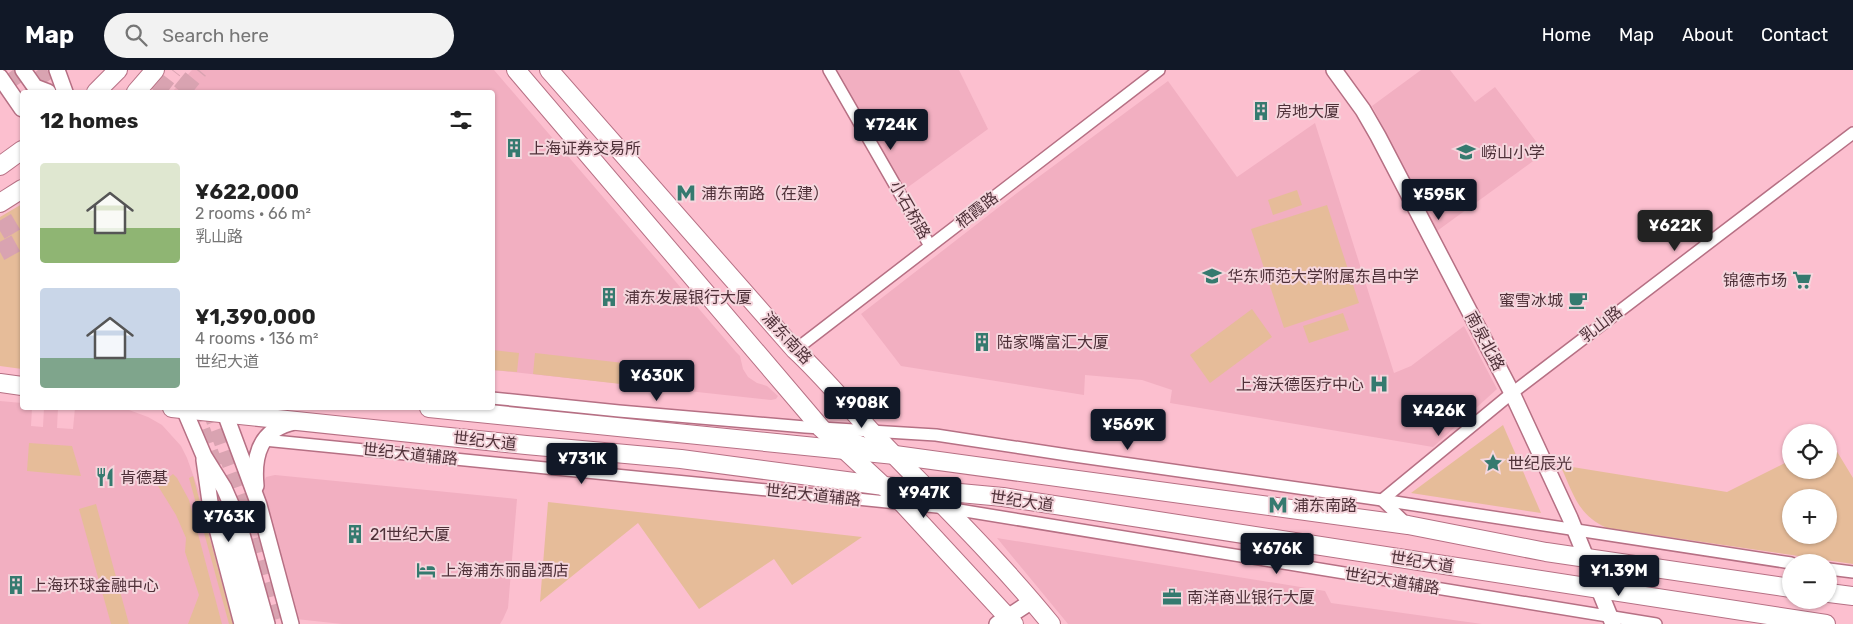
<!DOCTYPE html>
<meta charset="utf-8">
<style>
body{margin:0;font-family:Rubik,"Noto Sans SC",sans-serif;background:#f2f2f2;color:#222;height:100vh;display:flex;flex-direction:column;font-size:19px;white-space:nowrap}
*{box-sizing:border-box;margin:0}
p{font-size:16px;color:#767676}
.icon{flex:none;width:28px;height:28px;fill:none;stroke:currentColor;stroke-width:2;stroke-linecap:round;stroke-linejoin:round}
.map{position:relative;flex:1;overflow:hidden}
.sheet{position:absolute;left:20px;top:20px;width:475px;height:320px;display:flex;flex-direction:column;background:#fff;border-radius:5px;box-shadow:0 1px 4px #0004}
.sheet>*{flex:none}
.tools{position:absolute;left:1782px;top:354px;display:grid;gap:10px}
.tools a{display:grid;place-items:center;width:55px;height:55px;border-radius:50%;background:#fff;box-shadow:0 1px 4px #0004;font-size:25px}
.price{position:absolute;translate:-50% -42px;padding:0 11px;border-radius:5px;background:#111827;color:#fff;font-size:16px;line-height:32px;filter:drop-shadow(0 1px 2px #0008)}
.price::after{content:'';position:absolute;left:50%;top:30px;width:15px;height:11px;margin-left:-8px;background:inherit;clip-path:polygon(0 0,100% 0,50% 100%)}
.price.on{background:#222;color:#fff}
ul{padding:0;list-style:none}
li{display:flex;align-items:center;gap:15px;height:125px;padding:0 20px}
li span{display:grid;place-items:center;flex:none;width:140px;height:100px;border-radius:5px;color:#555}
li>.icon{margin-inline-start:auto}
span .icon{width:60px;height:60px;fill:#fffc;stroke-width:1}
li b{font-size:21px}
h2{display:flex;justify-content:space-between;align-items:center;height:60px;padding:0 20px;font-size:21px}
header{display:flex;align-items:center;gap:30px;box-sizing:border-box;height:70px;padding:0 25px;background:#111827;color:#fff}
header strong{font-size:24px}
nav{display:flex;gap:28px;margin-inline-start:auto;font-size:18px}
.search{width:350px;height:45px;background:#f2f2f2;display:flex;align-items:center;gap:12px;box-sizing:border-box;padding:0 18px;border-radius:28px;color:#767676;font-size:19px}
.map>svg:first-child{display:block}
</style>
<header>
<strong>Map</strong>
<div class="search"><svg class="icon" aria-label="search" viewBox="0 0 24 24"><circle cx="10" cy="10" r="6"/><path d="M15 15l6 6"/></svg>Search here</div>
<nav><a>Home</a><a>Map</a><a>About</a><a>Contact</a></nav>
</header>
<div class="map">
<svg width="1853" height="554" viewBox="0 0 1853 554">
<rect width="100%" height="100%" fill="#fcbfcf"/>
<!-- built -->
<g fill="#f2afc1">
<polygon points="192,0 494,0 736,282 740,286 743,299 748,307 757,313 767,316 778,326 776,329 771,330 493,300 492,22 172,22"/>
<polygon points="834,0 959,0 988,59 904,120"/>
<polygon points="1421,0 1450,0 1475,32 1495,17 1538,74 1536,89 1437,161 1372,36"/>
<polygon points="1168,11 1237,107 1315,53 1394,303 1411,296 1464,256 1497,319 1433,377 1170,333 1172,320 1142,310 1085,305 1084,325 901,296 861,244 1017,123"/>
<polygon points="0,331 22,333 22,338 32,338 31,356 43,357 44,338 58,338 57,358 73,359 75,338 106,338 129,340 148,347 162,355 181,376 187,388 201,427 236,554 0,554"/>
<polygon points="275,405 517,429 508,538 503,549 500,554 342,554 296,549 262,415 266,407"/>
<polygon points="997,468 1325,521 1331,533 1482,554 1068,554"/>
</g>
<!-- green -->
<g fill="#e6bc99" fill-rule="evenodd">
<polygon points="1297,120 1302,135 1273,145 1268,130"/>
<polygon points="22,134 22,299 0,296 0,147"/>
<polygon points="1327,135 1359,233 1284,258 1251,159"/>
<polygon points="1252,239 1272,267 1210,313 1190,285"/>
<polygon points="1343,243 1349,260 1309,273 1303,256"/>
<polygon points="493,280 519,283 517,302 493,300"/>
<polygon points="535,283 659,297 656,318 533,304"/>
<polygon points="1503,355 1541,443 1411,423"/>
<path d="M 1830,370 L 1853,408 L 1853,494 L 1607,458 C 1577,445 1573,422 1560,395 L 1727,422 L 1791,390 L 1791,400 L 1829,400 L 1829,371 ZM 1791,428 L 1829,428 L 1829,465 L 1791,465 Z"/>
<polygon points="29,373 72,376 81,406 27,401"/>
<polygon points="173,404 177,408 189,430 222,554 188,554 199,525 185,482 186,468 176,445 158,416"/>
<polygon points="193,406 233,554 229,554 189,408"/>
<polygon points="548,432 862,467 792,515 774,489 699,539 638,453 540,532"/>
<polygon points="96,434 129,554 111,554 79,439"/>
</g>
<g fill="none" stroke-linecap="round" stroke-linejoin="round">
<!-- secondary-tunnel -->
<g stroke="#d9a3b1" stroke-width="15" stroke-dasharray="15 8" stroke-linecap="butt">
<polyline points="13,0 28,22"/>
<polyline points="38,0 54,22"/>
<polyline points="195,338 213,388 229,456"/>
<polyline points="209,338 250,451 278,554"/>
</g>
<!-- primary-tunnel -->
<g stroke="#d9a3b1" stroke-width="18" stroke-dasharray="18 9" stroke-linecap="butt">
<polyline points="156,22 173,0"/>
<polyline points="181,22 199,0"/>
<polyline points="0,161 22,148"/>
<polyline points="0,182 22,170"/>
</g>
<!-- street casing -->
<g stroke="#b67084" stroke-width="14">
<g id="street">
<polyline points="829,0 930,176"/>
<polyline points="795,280 1159,0"/>
<polyline points="492,328 619,341 805,357 936,365 1074,386 1382,430 1791,493"/>
<polyline points="834,362 877,378"/>
<polyline points="264,370 947,438 1656,554"/>
<polyline points="1382,430 1512,323 1853,63"/>
<polyline points="1382,430 1408,455"/>
<polyline points="1829,499 1853,502"/>
</g>
</g>
<!-- secondary casing -->
<g stroke="#b67084" stroke-width="18">
<g id="secondary">
<polyline points="23,0 35,17 48,22"/>
<polyline points="57,0 65,22"/>
<polyline points="1334,0 1363,40 1378,66 1512,323 1570,448 1613,554"/>
<polyline points="0,7 22,39"/>
<polyline points="223,338 259,435 291,554"/>
<polyline points="184,339 204,386 224,418 238,450 267,554"/>
<polyline points="204,390 210,432 242,554"/>
<path d="M 256,416 C 253,385 260,359 295,352"/>
<polyline points="229,456 256,554"/>
<polyline points="997,554 1032,531"/>
</g>
</g>
<!-- primary casing -->
<g stroke="#b67084" stroke-width="20">
<g id="primary">
<polyline points="516,0 821,358 903,434 1014,554"/>
<path d="M 549,0 L 795,280 C 822,305 845,333 870,360 C 931,424 995,485 1051,554"/>
<polyline points="96,22 118,0"/>
<polyline points="136,22 155,0"/>
<polyline points="0,96 22,80"/>
<polyline points="0,133 22,119"/>
<polyline points="0,313 22,316"/>
<polyline points="172,338 526,375 681,389 884,416 1003,427 1826,554"/>
<polyline points="429,338 895,385 1408,455 1546,482 1791,518"/>
<polyline points="1829,523 1853,526"/>
</g>
</g>
<!-- street -->
<use href="#street" stroke="#fff" stroke-width="11"/>
<!-- secondary -->
<use href="#secondary" stroke="#fff" stroke-width="15"/>
<!-- primary -->
<use href="#primary" stroke="#fff" stroke-width="18"/>
</g>
<!-- icons -->
<defs>
<g id="building-bare" transform="scale(1.5)"><path d="M-4-6H4V6H1V3H-1V6H-4ZM-2.5-4.3h1.7v1.8h-1.7ZM.8-4.3h1.7v1.8H.8ZM-2.5-1h1.7V.8h-1.7ZM.8-1h1.7V.8H.8Z" fill="#357a6f" stroke="#f5d6dd" stroke-width="2.5" paint-order="stroke"/></g>
<g id="school-bare" transform="scale(1.5)"><path d="M0-5L7-2L0 1L-7-2ZM-4 1L0 2.5L4 1V4Q0 6-4 4Z" fill="#357a6f" stroke="#f5d6dd" stroke-width="2.5" paint-order="stroke"/></g>
<g id="metro-bare" transform="scale(1.5)"><path d="M-5.5 5V-5H-3L0 0L3-5H5.5V5H3V-.5L0 4L-3-.5V5Z" fill="#357a6f" stroke="#f5d6dd" stroke-width="2.5" paint-order="stroke"/></g>
<g id="supermarket-bare" transform="scale(1.5)"><path d="M-6-5.5h2.5l.6 2H6L4.5 2H-2.5L-4.4-4H-6ZM-1.5 3.2a1.3 1.3 0 1 0 .1 0ZM3 3.2a1.3 1.3 0 1 0 .1 0Z" fill="#357a6f" stroke="#f5d6dd" stroke-width="2.5" paint-order="stroke"/></g>
<g id="cafe-bare" transform="scale(1.5)"><path d="M-5.5-4.5H6V0H3Q3 3.5 0 3.5H-2.5Q-5.5 3.5-5.5 0ZM3-3.2v2h1.7v-2ZM-6 4.5H4V6H-6Z" fill="#357a6f" stroke="#f5d6dd" stroke-width="2.5" paint-order="stroke"/></g>
<g id="hospital-bare" transform="scale(1.5)"><path d="M-5-5h3v3.5h4V-5h3V5h-3V1.5h-4V5h-3Z" fill="#357a6f" stroke="#f5d6dd" stroke-width="2.5" paint-order="stroke"/></g>
<g id="sight-bare" transform="scale(1.5)"><path d="M0-6L1.8-2.2L6-1.7L2.9 1.2L3.7 5.4L0 3.3L-3.7 5.4L-2.9 1.2L-6-1.7L-1.8-2.2Z" fill="#357a6f" stroke="#f5d6dd" stroke-width="2.5" paint-order="stroke"/></g>
<g id="restaurant-bare" transform="scale(1.5)"><path d="M-5-6h1v4h1v-4h1v4h1v-4h1v5L-1.5 .5V6h-2V.5L-5-1ZM5-6V6H3V1.5H1.5Q1.5-4 5-6Z" fill="#357a6f" stroke="#f5d6dd" stroke-width="2.5" paint-order="stroke"/></g>
<g id="hotel-bare" transform="scale(1.5)"><path d="M-6-4.5h1.5V1H6V5H4.5V3h-9V5H-6ZM-4 0a1.8 1.8 0 1 1 3.6 0ZM.5 0V-2.5h3Q6-2.5 6 0Z" fill="#357a6f" stroke="#f5d6dd" stroke-width="2.5" paint-order="stroke"/></g>
<g id="office-bare" transform="scale(1.5)"><path d="M-6-3h4V-5.5h4V-3h4V5H-6ZM-1-4.5V-3h2v-1.5ZM-6 0V1H6V0Z" fill="#357a6f" stroke="#f5d6dd" stroke-width="2.5" paint-order="stroke"/></g>
</defs>
<g fill-rule="evenodd">
<use href="#building-bare" x="1261" y="41"/>
<use href="#building-bare" x="514" y="78"/>
<use href="#school-bare" x="1466" y="82"/>
<use href="#metro-bare" x="686" y="123"/>
<use href="#school-bare" x="1212" y="206"/>
<use href="#supermarket-bare" x="1802" y="210"/>
<use href="#building-bare" x="609" y="227"/>
<use href="#cafe-bare" x="1578" y="230"/>
<use href="#building-bare" x="982" y="272"/>
<use href="#hospital-bare" x="1379" y="314"/>
<use href="#sight-bare" x="1493" y="393"/>
<use href="#restaurant-bare" x="105" y="407"/>
<use href="#metro-bare" x="1278" y="435"/>
<use href="#building-bare" x="355" y="464"/>
<use href="#hotel-bare" x="426" y="500"/>
<use href="#building-bare" x="16" y="515"/>
<use href="#office-bare" x="1172" y="527"/>
</g>
<g text-anchor="middle" dominant-baseline="central" stroke-width="4" stroke-linejoin="round" paint-order="stroke">
<!-- poi labels -->
<g font-size="16" fill="#4f3139" stroke="#f5d6dd" text-anchor="start">
<text x="1276" y="41">房地大厦</text>
<text x="529" y="78">上海证券交易所</text>
<text x="1481" y="82">崂山小学</text>
<text x="701" y="123">浦东南路（在建）</text>
<text x="1227" y="206">华东师范大学附属东昌中学</text>
<text x="1787" y="210" text-anchor="end">锦德市场</text>
<text x="624" y="227">浦东发展银行大厦</text>
<text x="1563" y="230" text-anchor="end">蜜雪冰城</text>
<text x="997" y="272">陆家嘴富汇大厦</text>
<text x="1364" y="314" text-anchor="end">上海沃德医疗中心</text>
<text x="1508" y="393">世纪辰光</text>
<text x="120" y="407">肯德基</text>
<text x="1293" y="435">浦东南路</text>
<text x="370" y="464">21世纪大厦</text>
<text x="441" y="500">上海浦东丽晶酒店</text>
<text x="31" y="515">上海环球金融中心</text>
<text x="1187" y="527">南洋商业银行大厦</text>
</g>
<!-- street labels -->
<g font-size="16" fill="#4f3139" stroke="#f5d6dd">
<text transform="translate(910 140) rotate(60)">小石桥路</text>
<text transform="translate(977 140) rotate(-38)">栖霞路</text>
<text transform="translate(1601 254) rotate(-37)">乳山路</text>
<text transform="translate(787 268) rotate(47)">浦东南路</text>
<text transform="translate(1485 271) rotate(62)">南泉北路</text>
<text transform="translate(485 371) rotate(6)">世纪大道</text>
<text transform="translate(410 384) rotate(6)">世纪大道辅路</text>
<text transform="translate(813 425) rotate(6)">世纪大道辅路</text>
<text transform="translate(1022 431) rotate(8)">世纪大道</text>
<text transform="translate(1422 492) rotate(9)">世纪大道</text>
<text transform="translate(1392 511) rotate(9)">世纪大道辅路</text>
</g>
</g>
</svg>
<div class="tools">
<a><svg class="icon" aria-label="locate" viewBox="0 0 24 24"><circle cx="12" cy="12" r="6"/><path d="M12 2v4M12 18v4M2 12h4M18 12h4"/></svg></a>
<a>+</a>
<a>−</a>
</div>
<b class="price" style="left:891px;top:81px">¥724K</b>
<b class="price" style="left:1439px;top:151px">¥595K</b>
<b class="price on" style="left:1675px;top:182px">¥622K</b>
<b class="price" style="left:657px;top:332px">¥630K</b>
<b class="price" style="left:862px;top:359px">¥908K</b>
<b class="price" style="left:1439px;top:367px">¥426K</b>
<b class="price" style="left:1128px;top:381px">¥569K</b>
<b class="price" style="left:582px;top:415px">¥731K</b>
<b class="price" style="left:924px;top:449px">¥947K</b>
<b class="price" style="left:229px;top:473px">¥763K</b>
<b class="price" style="left:1277px;top:505px">¥676K</b>
<b class="price" style="left:1619px;top:527px">¥1.39M</b>
<section class="sheet">
<h2>12 homes<svg class="icon" aria-label="filters" viewBox="0 0 24 24"><path d="M4 7h16M4 17h16"/><circle cx="9" cy="7" r="2"/><circle cx="15" cy="17" r="2"/></svg></h2>
<ul>
<li><span style="background:linear-gradient(#dfe7d0 65%,#8fb573 0)"><svg class="icon" aria-label="home" viewBox="0 0 24 24"><path d="M3 11l9-7 9 7M6 9v11h12V9"/></svg></span><div><b>¥622,000</b><p>2 rooms · 66 m²</p><p>乳山路</p></div></li>
<li><span style="background:linear-gradient(#c9d6e8 70%,#7fa58c 0)"><svg class="icon" aria-label="home" viewBox="0 0 24 24"><path d="M3 11l9-7 9 7M6 9v11h12V9"/></svg></span><div><b>¥1,390,000</b><p>4 rooms · 136 m²</p><p>世纪大道</p></div></li>
</ul>
</section>
</div>
